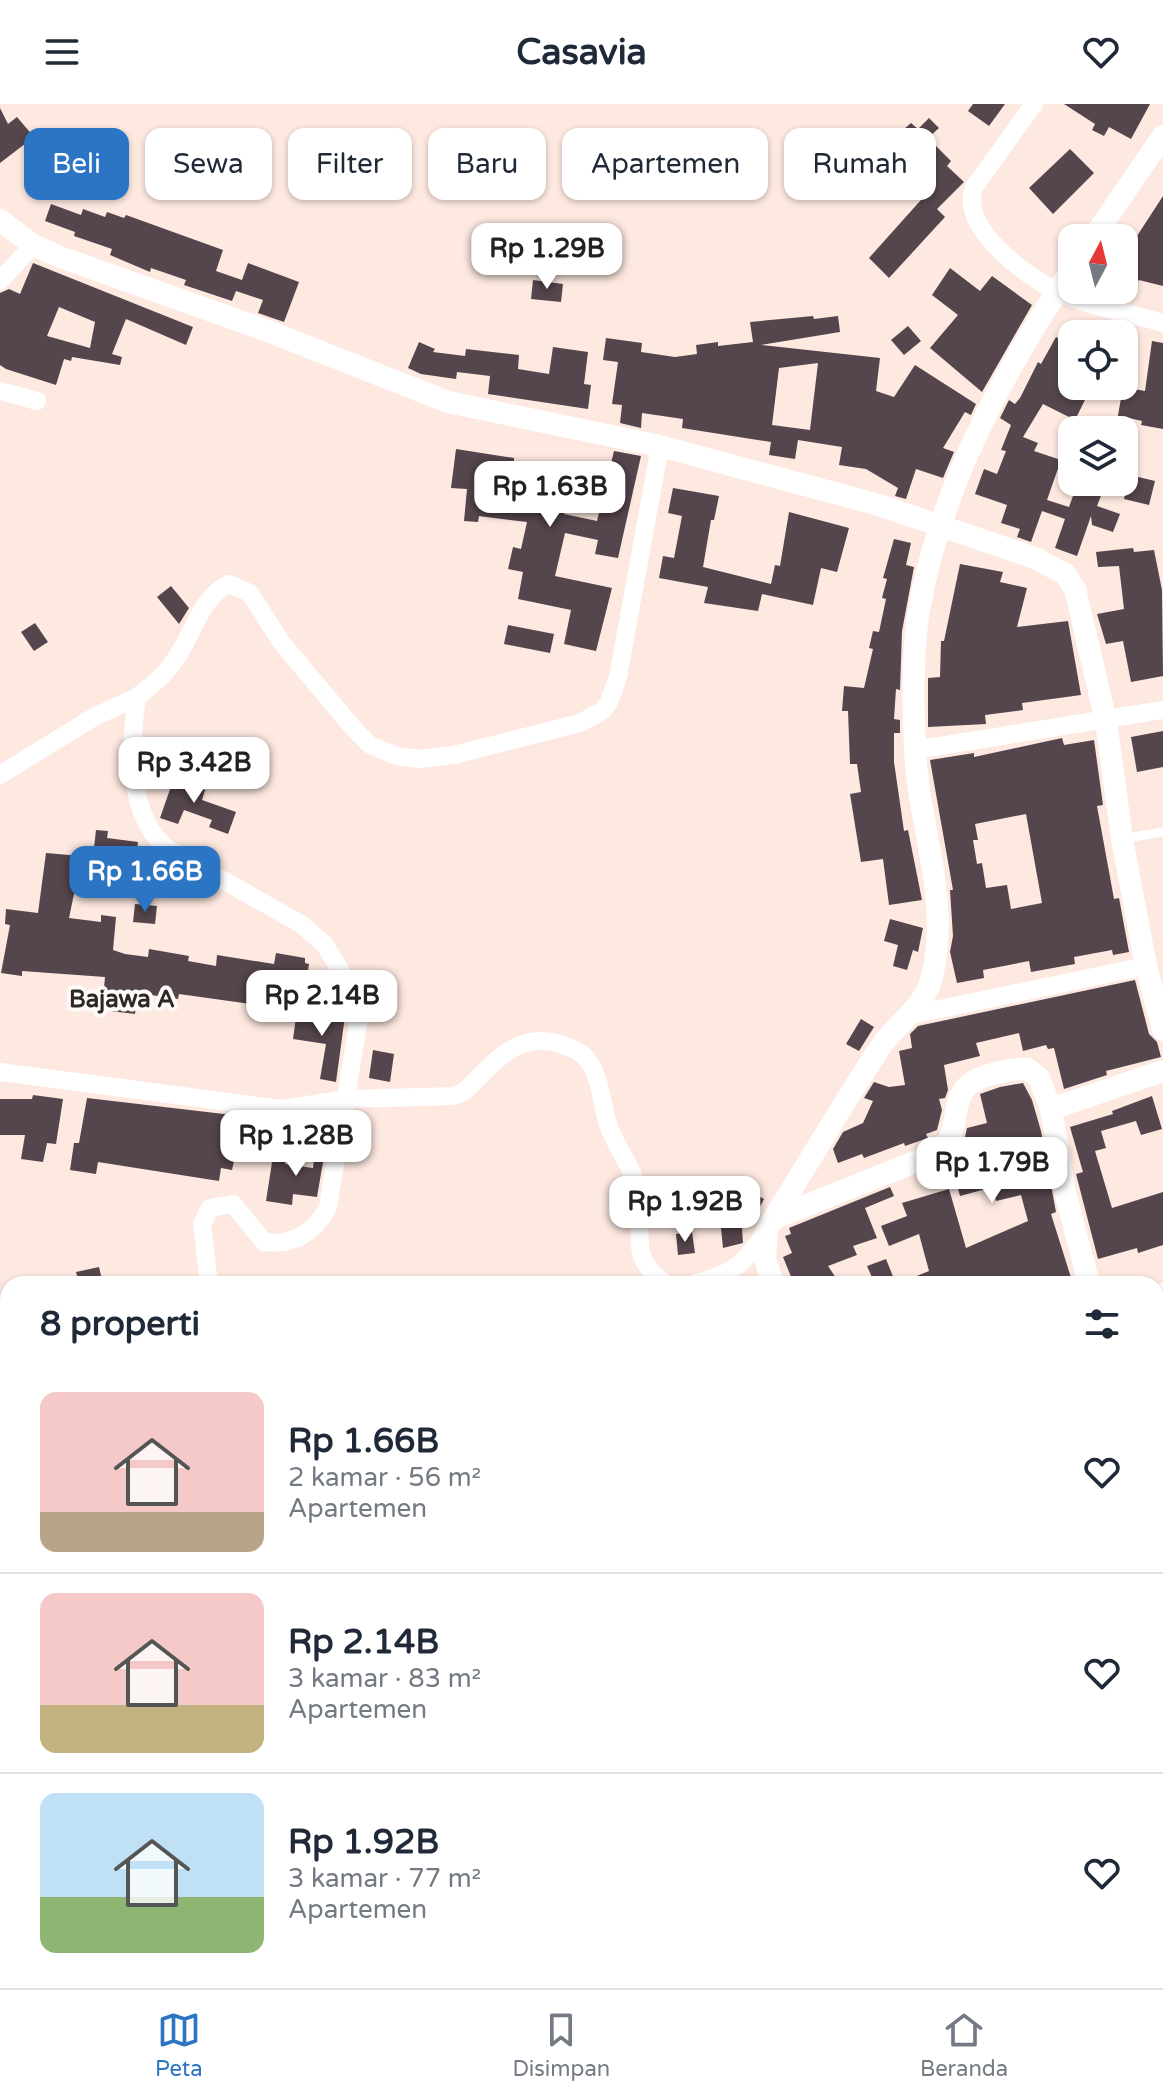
<!DOCTYPE html>
<html lang="id">
<meta charset="utf-8">
<style>
body{margin:0;font-family:"Varela Round",sans-serif;background:#f2f2f3;color:#1f2937;height:100vh;display:flex;flex-direction:column;font-size:30px;white-space:nowrap}
*{box-sizing:border-box;margin:0}
p{font-size:26px;color:#747a83}
.icon{flex:none;width:44px;height:44px;fill:none;stroke:currentColor;stroke-width:2;stroke-linecap:round;stroke-linejoin:round}
.map{position:relative;flex:1;overflow:hidden}
.sheet{position:absolute;left:0px;top:1172px;width:1164px;height:712px;display:flex;flex-direction:column;background:#fff;border-radius:24px 24px 0 0;box-shadow:0 2px 6px #0004}
.sheet>*{flex:none}
.hud{position:absolute;left:24px;top:24px;width:1116px;height:72px;display:flex;gap:16px}
.needle{width:52px;rotate:7deg}
.controls{position:absolute;left:1058px;top:120px;display:grid;gap:16px}
.controls a{display:grid;place-items:center;width:80px;height:80px;border-radius:16px;background:#fff;box-shadow:0 2px 6px #0004;font-size:40px}
.price{position:absolute;translate:-50% -68px;padding:0 18px;border-radius:16px;background:#fff;color:#222;font-size:26px;line-height:52px;filter:drop-shadow(0 2px 4px #0008)}
.price::after{content:'';position:absolute;left:50%;top:48px;width:24px;height:18px;margin-left:-12px;background:inherit;clip-path:polygon(0 0,100% 0,50% 100%)}
.price.active{background:#2c74c4;color:#fff}
ul{padding:0;list-style:none}
li{display:flex;align-items:center;gap:24px;height:200px;padding:0 40px}
li+li{border-top:2px solid #e0e1e3}
li span{display:grid;place-items:center;flex:none;width:224px;height:160px;border-radius:16px;color:#555}
li>.icon{margin-inline-start:auto}
span .icon{width:96px;height:96px;fill:#fffc;stroke-width:1}
li b{font-size:34px}
h2{display:flex;justify-content:space-between;align-items:center;height:96px;padding:0 40px;font-size:34px}
.tag{padding:0 28px;border-radius:16px;background:#fff;box-shadow:0 2px 6px #0004;font-size:28px;line-height:72px}
.tag.active{background:#2c74c4;color:#fff}
header{display:flex;justify-content:space-between;align-items:center;height:104px;padding:0 40px;background:#fff;font-size:36px;font-weight:800}
.menu{display:flex;justify-content:space-around;align-items:center;height:112px;border-top:2px solid #e0e1e3;background:#fff;font-size:22px;color:#747a83}
.menu a{display:grid;justify-items:center;gap:4px}
.menu .active{color:#2c74c4}
.map>svg:first-child{display:block}
</style>
<header><svg class="icon" aria-label="menu" viewBox="0 0 24 24"><path d="M4 6h16M4 12h16M4 18h16"/></svg>Casavia<svg class="icon" aria-label="heart" viewBox="0 0 24 24"><path d="M12 20l-8-8c-3-5 5-10 8-4 3-6 11-1 8 4z"/></svg></header>
<div class="map">
<svg width="1163" height="1884" viewBox="0 0 1163 1884">
<rect width="100%" height="100%" fill="#fde9e0"/>
<!-- building -->
<g fill="#55454d" fill-rule="evenodd">
<polygon points="973,0 1005,0 989,22 968,7"/>
<polygon points="1064,0 1150,0 1131,35 1109,23 1104,32 1092,26 1095,20"/>
<polygon points="0,4 8,20 17,13 34,33 0,59"/>
<polygon points="929,14 939,24 928,34 951,57 947,62 964,78 937,105 945,113 889,174 869,154 929,87 906,62 922,45 904,25 911,19 918,25"/>
<polygon points="1070,45 1094,69 1053,110 1029,84"/>
<polygon points="1163,92 1163,182 1139,176 1133,184 1124,178 1124,139 1132,128 1137,132"/>
<polygon points="51,100 81,111 83,105 105,113 107,108 124,114 126,111 223,146 216,167 242,176 248,159 299,178 284,218 258,209 263,196 236,187 232,197 184,181 186,176 151,164 150,168 110,151 112,145 74,132 75,128 45,117"/>
<path d="M 33,159 L 193,223 L 186,241 L 126,215 L 112,250 L 122,253 L 120,261 L 72,253 L 71,257 L 64,255 L 56,281 L 6,265 L 0,261 L 0,189 L 9,185 L 20,190 ZM 59,203 L 95,218 L 90,244 L 47,232 Z"/>
<polygon points="950,164 980,187 992,172 1032,201 982,288 930,244 958,211 932,191"/>
<polygon points="533,176 563,180 561,198 531,195"/>
<path d="M 813,212 L 814,215 L 838,212 L 840,228 L 761,241 L 880,254 L 876,287 L 894,293 L 915,261 L 976,300 L 971,311 L 965,308 L 943,344 L 954,348 L 943,374 L 916,365 L 906,395 L 895,392 L 898,384 L 866,365 L 839,361 L 842,343 L 798,336 L 795,355 L 769,351 L 771,338 L 682,324 L 683,315 L 642,309 L 641,324 L 620,319 L 622,301 L 612,300 L 618,258 L 603,256 L 606,234 L 642,239 L 641,248 L 675,253 L 697,250 L 696,241 L 718,238 L 718,242 L 753,238 L 750,218 ZM 818,259 L 810,326 L 772,321 L 779,264 Z"/>
<polygon points="908,222 921,237 904,251 891,236"/>
<polygon points="1056,233 1072,242 1072,282 1092,282 1075,316 1043,300 1023,333 1038,339 1034,347 1061,356 1047,396 1069,403 1078,378 1085,378 1104,384 1097,402 1120,410 1113,428 1092,421 1091,412 1077,452 1055,444 1065,415 1042,407 1031,438 1017,433 1020,425 1001,419 1007,401 975,390 984,365 997,370 1006,347 1001,346 1011,321 1000,314 1009,296 1015,300 1020,294 1038,258 1041,260"/>
<polygon points="1152,237 1163,239 1163,325 1141,321 1142,317 1129,314 1127,319 1117,317 1123,283 1145,287"/>
<polygon points="419,238 435,245 433,248 465,252 466,245 519,251 518,265 549,270 553,243 588,248 584,280 591,281 588,305 488,290 490,272 457,268 456,275 421,270 408,264"/>
<polygon points="456,345 514,354 514,359 569,365 564,410 597,417 614,347 641,352 618,454 595,450 598,436 565,429 555,472 612,484 596,547 564,540 571,506 518,495 523,468 508,465 513,443 521,445 527,418 479,412 478,418 464,417 467,385 451,384"/>
<polygon points="1130,371 1155,377 1149,401 1124,395"/>
<polygon points="673,384 719,392 714,416 711,416 703,463 771,480 775,461 780,462 789,408 849,424 837,468 821,464 813,501 762,490 758,507 704,499 708,483 659,474 663,452 674,454 682,412 668,409"/>
<polygon points="894,435 911,439 906,461 914,463 902,527 900,586 896,585 894,615 900,616 900,629 894,629 894,658 904,727 908,726 922,796 889,801 883,755 861,758 850,690 861,688 857,660 850,660 848,607 842,607 844,582 864,584 873,545 869,544 873,527 879,528 886,495 882,494 887,475 883,474"/>
<polygon points="1133,444 1134,448 1154,446 1162,486 1163,572 1131,578 1123,537 1106,540 1097,510 1124,505 1119,462 1098,463 1096,448"/>
<polygon points="960,460 1003,468 1000,478 1027,484 1017,523 1068,517 1081,591 1022,599 1023,606 985,611 986,620 928,623 928,574 940,573 941,537 944,537"/>
<polygon points="171,482 189,504 179,520 157,493"/>
<polygon points="35,519 48,538 34,547 21,528"/>
<polygon points="508,521 554,530 550,549 504,540"/>
<polygon points="1163,627 1163,663 1137,668 1131,633"/>
<path d="M 1062,634 L 1064,641 L 1094,636 L 1103,701 L 1097,702 L 1114,795 L 1119,794 L 1129,848 L 1113,851 L 1112,846 L 1074,853 L 1075,860 L 1031,868 L 1029,857 L 983,866 L 984,874 L 957,879 L 950,848 L 953,832 L 950,786 L 953,786 L 930,656 L 974,649 L 974,653 ZM 1026,710 L 1042,799 L 1011,805 L 1007,781 L 986,784 L 982,759 L 977,760 L 973,736 L 978,736 L 975,720 Z"/>
<polygon points="176,668 192,674 190,680 205,686 202,696 236,708 228,730 209,723 212,716 184,706 178,720 160,714"/>
<polygon points="96,726 108,727 107,734 138,738 134,772 79,766 69,814 101,818 101,811 116,813 113,846 125,850 148,853 149,845 189,852 188,857 216,862 217,851 274,860 276,849 305,854 305,859 309,860 302,907 179,890 178,895 137,889 135,910 102,906 105,873 22,867 22,872 1,869 10,821 5,820 6,805 38,809 46,749 93,753"/>
<polygon points="135,800 157,802 155,820 133,818"/>
<polygon points="890,815 923,824 918,848 913,846 907,866 893,862 898,841 884,837"/>
<polygon points="1135,876 1149,930 1157,938 1161,953 1106,967 1107,971 1064,985 1054,944 1048,945 1046,941 1023,947 1019,929 976,939 980,952 944,961 948,986 945,994 939,995 942,1006 937,1026 926,1030 928,1034 905,1042 904,1039 864,1054 862,1050 838,1059 833,1045 843,1028 863,1019 873,997 864,994 874,978 889,983 905,981 899,947 912,944 910,930 918,922"/>
<polygon points="297,906 345,912 336,978 320,975 326,940 293,935"/>
<polygon points="861,915 874,923 859,947 846,940"/>
<polygon points="373,946 394,950 390,978 369,974"/>
<polygon points="1023,979 1032,996 1041,1027 1056,1108 1051,1110 1073,1180 897,1180 929,1167 919,1130 889,1142 881,1122 907,1112 902,1099 949,1085 966,1144 1028,1117 1021,1091 996,1097 993,1083 960,1092 952,1063 971,1058 965,1033 967,1024 987,1019 980,990 1000,983"/>
<polygon points="33,991 63,995 56,1040 47,1039 43,1058 21,1055 25,1031 0,1031 0,995 32,995"/>
<polygon points="1152,992 1162,1025 1141,1031 1136,1017 1101,1027 1106,1044 1095,1047 1112,1104 1163,1088 1163,1141 1138,1149 1137,1144 1098,1155 1076,1070 1083,1068 1070,1023 1113,1010 1112,1007"/>
<polygon points="87,994 275,1016 271,1040 242,1036 238,1057 234,1057 232,1066 221,1064 219,1077 98,1058 96,1070 70,1066 74,1039 79,1039"/>
<polygon points="317,1033 327,1035 317,1093 293,1090 292,1101 266,1097 273,1052 286,1054 285,1060 313,1064"/>
<polygon points="890,1083 894,1092 865,1104 877,1134 853,1142 857,1151 828,1162 840,1180 794,1180 783,1153 792,1149 785,1132 791,1130 789,1124"/>
<polygon points="743,1084 764,1095 753,1116 741,1110 743,1139 723,1144 720,1114 726,1114"/>
<polygon points="692,1128 695,1149 678,1151 676,1130"/>
<polygon points="886,1155 894,1175 875,1180 867,1162"/>
<polygon points="99,1163 103,1180 79,1180 76,1168"/>
</g>
<g fill="none" stroke-linecap="round" stroke-linejoin="round">
<!-- path -->
<polyline stroke="#8e817b" stroke-width="3" stroke-dasharray="8 4" stroke-linecap="butt" points="1033,1876 1034,1884"/>
<!-- service -->
<polyline stroke="#fff" stroke-width="9" points="1122,735 1163,728"/>
<!-- minor -->
<g stroke="#fff" stroke-width="18">
<path d="M 1034,0 L 974,83 C 959,124 1024,170 1056,187 C 1083,201 1132,210 1163,219"/>
<polyline points="0,177 33,141"/>
<polyline points="0,287 37,297"/>
<polyline points="915,646 1163,606"/>
<polyline points="0,671 94,613 137,593"/>
<polyline points="911,911 1146,862"/>
<path d="M 0,968 L 282,1005 L 347,995 L 454,992 L 465,987 C 494,959 518,925 563,941 C 578,946 587,951 594,967 C 602,983 602,1003 608,1020 C 616,1046 636,1065 639,1093 C 644,1132 627,1153 666,1180"/>
<path d="M 209,1180 L 202,1120 L 210,1104 L 233,1100 L 264,1138 C 292,1142 315,1129 328,1103 L 358,920 L 357,902 L 352,886 L 325,841 L 301,820 L 168,745 C 126,712 130,639 137,593 C 151,582 164,572 174,557 C 193,532 199,494 229,480 L 250,489 L 281,538 L 354,625 L 370,641 L 397,652 L 419,655 L 454,651 L 580,619 L 602,607 L 609,598 L 618,573 L 660,342"/>
<path d="M 692,1180 C 734,1170 745,1160 767,1125"/>
<polyline points="0,1419 8,1421"/>
<polyline points="501,1876 510,1884"/>
</g>
<!-- tertiary -->
<g stroke="#fff" stroke-width="22">
<polyline points="0,116 33,141 60,153 268,227 448,298 660,342 879,401 1035,454 1065,470 1075,485 1106,617 1122,735 1146,862 1163,926"/>
<polyline points="1093,134 1163,32"/>
<polyline points="1051,1005 1163,967"/>
<path d="M 775,1114 L 937,1049 C 971,1023 936,982 996,969 C 1007,967 1017,964 1028,965 L 1039,974 L 1051,1005 L 1065,1088 L 1089,1180"/>
<path d="M 773,1180 L 765,1155 L 767,1125 C 805,1065 840,1004 879,945 C 896,919 924,905 932,873 C 951,793 918,723 915,645 C 913,601 912,555 918,512 C 937,391 1004,265 1072,165"/>
<polyline points="1156,1191 1163,1190"/>
<polyline points="1156,1395 1163,1402"/>
</g>
</g>
<g text-anchor="middle" dominant-baseline="central" stroke-width="8" stroke-linejoin="round" paint-order="stroke">
<!-- quarter labels -->
<g font-size="24" font-weight="bold" fill="#2e2724" stroke="#fefaf8">
<text x="122" y="895">Bajawa A</text>
</g>
</g>
</svg>
<div class="controls">
<a><svg class="needle" viewBox="-14 -14 28 28"><path d="M0-13l5 13h-10z" fill="#e53935"/><path d="M0 13l5-13h-10z" fill="#747a83"/></svg></a>
<a><svg class="icon" aria-label="locate" viewBox="0 0 24 24"><circle cx="12" cy="12" r="6"/><path d="M12 2v4M12 18v4M2 12h4M18 12h4"/></svg></a>
<a><svg class="icon" aria-label="layers" viewBox="0 0 24 24"><path d="M12 4l9 5-9 5-9-5zM3 14l9 5 9-5"/></svg></a>
</div>
<b class="price" style="left:547px;top:187px">Rp 1.29B</b>
<b class="price" style="left:550px;top:425px">Rp 1.63B</b>
<b class="price" style="left:194px;top:701px">Rp 3.42B</b>
<b class="price active" style="left:145px;top:810px">Rp 1.66B</b>
<b class="price" style="left:322px;top:934px">Rp 2.14B</b>
<b class="price" style="left:296px;top:1074px">Rp 1.28B</b>
<b class="price" style="left:992px;top:1101px">Rp 1.79B</b>
<b class="price" style="left:685px;top:1140px">Rp 1.92B</b>
<div class="hud">
<a class="tag active">Beli</a>
<a class="tag">Sewa</a>
<a class="tag">Filter</a>
<a class="tag">Baru</a>
<a class="tag">Apartemen</a>
<a class="tag">Rumah</a>
</div>
<section class="sheet">
<h2>8 properti<svg class="icon" aria-label="filters" viewBox="0 0 24 24"><path d="M4 7h16M4 17h16"/><circle cx="9" cy="7" r="2"/><circle cx="15" cy="17" r="2"/></svg></h2>
<ul>
<li><span style="background:linear-gradient(#f6c9c9 75%,#b9a48a 0)"><svg class="icon" aria-label="home" viewBox="0 0 24 24"><path d="M3 11l9-7 9 7M6 9v11h12V9"/></svg></span><div><b>Rp 1.66B</b><p>2 kamar · 56 m²</p><p>Apartemen</p></div><svg class="icon" aria-label="heart" viewBox="0 0 24 24"><path d="M12 20l-8-8c-3-5 5-10 8-4 3-6 11-1 8 4z"/></svg></li>
<li><span style="background:linear-gradient(#f6c9c9 70%,#c2b280 0)"><svg class="icon" aria-label="home" viewBox="0 0 24 24"><path d="M3 11l9-7 9 7M6 9v11h12V9"/></svg></span><div><b>Rp 2.14B</b><p>3 kamar · 83 m²</p><p>Apartemen</p></div><svg class="icon" aria-label="heart" viewBox="0 0 24 24"><path d="M12 20l-8-8c-3-5 5-10 8-4 3-6 11-1 8 4z"/></svg></li>
<li><span style="background:linear-gradient(#bfe0f5 65%,#8fb573 0)"><svg class="icon" aria-label="home" viewBox="0 0 24 24"><path d="M3 11l9-7 9 7M6 9v11h12V9"/></svg></span><div><b>Rp 1.92B</b><p>3 kamar · 77 m²</p><p>Apartemen</p></div><svg class="icon" aria-label="heart" viewBox="0 0 24 24"><path d="M12 20l-8-8c-3-5 5-10 8-4 3-6 11-1 8 4z"/></svg></li>
</ul>
</section>
</div>
<nav class="menu">
<a class="active"><svg class="icon" aria-label="map" viewBox="0 0 24 24"><path d="M3 6l6-2 6 2 6-2v14l-6 2-6-2-6 2zM9 4v14M15 6v14"/></svg>Peta</a>
<a><svg class="icon" aria-label="saved" viewBox="0 0 24 24"><path d="M7 4h10v16l-5-4-5 4z"/></svg>Disimpan</a>
<a><svg class="icon" aria-label="home" viewBox="0 0 24 24"><path d="M3 11l9-7 9 7M6 9v11h12V9"/></svg>Beranda</a>
</nav>
